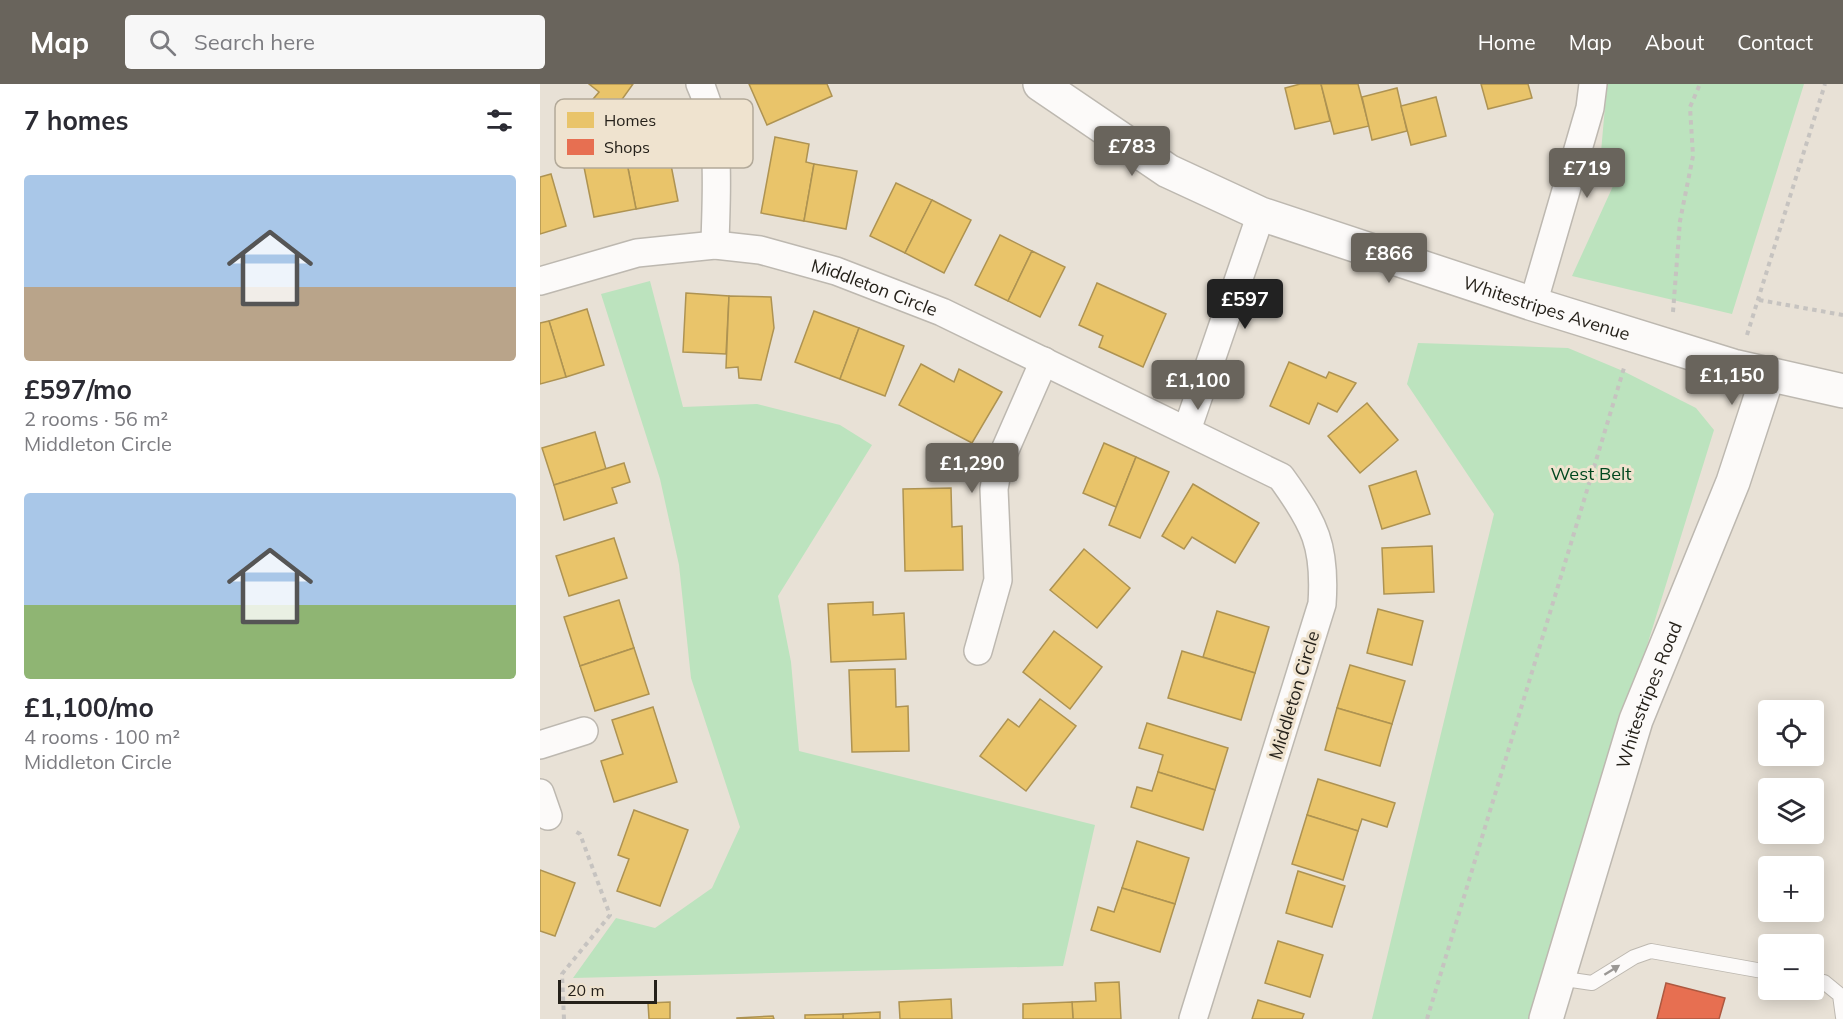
<!DOCTYPE html>
<meta charset="utf-8">
<style>
body{margin:0;font-family:Mulish,sans-serif;background:#f7f7f7;color:#2b2b33;height:100vh;display:flex;flex-direction:column;font-size:22px;white-space:nowrap}
*{box-sizing:border-box;margin:0}
p{font-size:20px;color:#7c7c81}
.icon{flex:none;width:33px;height:33px;fill:none;stroke:currentColor;stroke-width:2;stroke-linecap:round;stroke-linejoin:round}
.map{position:relative;flex:1;overflow:hidden}
.sheet{display:flex;flex-direction:column;background:#fff;width:540px}
.sheet>*{flex:none}
.buttons{position:absolute;left:1218px;top:616px;display:grid;gap:12px}
.buttons a{display:grid;place-items:center;width:66px;height:66px;border-radius:6px;background:#fff;box-shadow:0 3px 15px #0003;font-size:30px}
.scale{position:absolute;left:18px;bottom:15px;width:99px;box-sizing:border-box;padding-left:6px;border:3px solid #25211a;border-top:0;font-size:16px;line-height:21px;white-space:nowrap;color:#25211a;-webkit-text-stroke:4px #efe3cf;paint-order:stroke}
.price{position:absolute;translate:-50% -51px;padding:0 14px;border-radius:6px;background:#69645c;color:#fff;font-size:20px;line-height:39px;filter:drop-shadow(0 2px 3px #0008)}
.price::after{content:'';position:absolute;left:50%;top:36px;width:18px;height:14px;margin-left:-9px;background:inherit;clip-path:polygon(0 0,100% 0,50% 100%)}
.price.current{background:#222;color:#fff}
ul{padding:0;list-style:none}
li{display:grid;align-content:center;gap:12px;height:318px;padding:0 24px}
li span{display:grid;place-items:center;height:186px;border-radius:6px;color:#555}
li>.icon{margin-inline-start:auto}
span .icon{width:108px;height:108px;fill:#fffc;stroke-width:1}
li b{font-size:26px}
h2{display:flex;justify-content:space-between;align-items:center;height:72px;padding:0 24px;font-size:26px}
header{display:flex;align-items:center;gap:36px;box-sizing:border-box;height:84px;padding:0 30px;background:#69645c;color:#fff}
header strong{font-size:28px}
nav{display:flex;gap:33px;margin-inline-start:auto;font-size:21px}
.search{width:420px;height:54px;background:#f7f7f7;display:flex;align-items:center;gap:15px;box-sizing:border-box;padding:0 21px;border-radius:6px;color:#7c7c81;font-size:22px}
main{display:flex;flex:1;min-height:0}
.map>svg:first-child{display:block}
</style>
<header>
<strong>Map</strong>
<div class="search"><svg class="icon" aria-label="search" viewBox="0 0 24 24"><circle cx="10" cy="10" r="6"/><path d="M15 15l6 6"/></svg>Search here</div>
<nav><a>Home</a><a>Map</a><a>About</a><a>Contact</a></nav>
</header>
<main>
<section class="sheet">
<h2>7 homes<svg class="icon" aria-label="filters" viewBox="0 0 24 24"><path d="M4 7h16M4 17h16"/><circle cx="9" cy="7" r="2"/><circle cx="15" cy="17" r="2"/></svg></h2>
<ul>
<li><span style="background:linear-gradient(#a9c7e8 60%,#b9a48a 0)"><svg class="icon" aria-label="home" viewBox="0 0 24 24"><path d="M3 11l9-7 9 7M6 9v11h12V9"/></svg></span><div><b>£597/mo</b><p>2 rooms · 56 m²</p><p>Middleton Circle</p></div></li>
<li><span style="background:linear-gradient(#a9c7e8 60%,#8fb573 0)"><svg class="icon" aria-label="home" viewBox="0 0 24 24"><path d="M3 11l9-7 9 7M6 9v11h12V9"/></svg></span><div><b>£1,100/mo</b><p>4 rooms · 100 m²</p><p>Middleton Circle</p></div></li>
</ul>
</section>
<div class="map">
<svg width="1303" height="935" viewBox="0 0 1303 935">
<rect width="100%" height="100%" fill="#e8e1d6"/>
<!-- green -->
<g fill="#bce3be">
<polygon points="1067,0 1264,0 1192,230 1032,192 1084,78 1061,68"/>
<polygon points="110,197 143,323 217,320 300,341 332,361 238,512 251,578 259,667 555,741 523,882 33,894 76,834 115,844 172,804 200,743 151,594 139,481 120,395 61,210"/>
<polygon points="878,259 1028,264 1083,287 1156,324 1174,346 991,935 832,935 954,430 867,300"/>
</g>
<!-- homes -->
<g fill="#e9c46a" stroke="#ae9352" stroke-width="1.5">
<polygon points="49,0 93,0 78,21 74,18 63,31 49,20 59,8"/>
<polygon points="209,0 287,0 292,12 227,41"/>
<polygon points="760,0 781,0 790,37 755,45 745,4"/>
<polygon points="781,0 818,0 829,42 794,50"/>
<polygon points="941,0 988,0 992,14 948,25"/>
<polygon points="857,4 867,47 832,56 822,13"/>
<polygon points="896,13 906,52 871,61 861,22"/>
<polygon points="125,50 138,117 96,125 85,69 98,67 95,55"/>
<polygon points="64,53 67,72 85,69 96,125 54,133 39,58"/>
<polygon points="235,53 269,60 266,78 274,80 264,137 221,129"/>
<polygon points="274,80 317,87 306,145 264,137"/>
<polygon points="11,90 26,142 0,150 0,93"/>
<polygon points="356,99 392,116 365,169 330,152"/>
<polygon points="392,116 431,136 404,189 365,169"/>
<polygon points="460,151 492,167 468,217 435,201"/>
<polygon points="492,167 525,183 500,233 468,217"/>
<polygon points="557,199 626,230 603,283 559,263 563,252 539,241"/>
<polygon points="146,209 189,212 186,270 143,268"/>
<polygon points="189,212 231,213 234,244 221,296 199,294 198,283 186,284"/>
<polygon points="47,225 64,281 26,293 9,237"/>
<polygon points="274,227 319,244 300,295 255,278"/>
<polygon points="9,237 26,293 0,300 0,239"/>
<polygon points="319,244 364,262 345,312 300,295"/>
<polygon points="749,278 786,294 789,288 816,299 797,328 778,319 769,340 730,322"/>
<polygon points="381,280 414,298 419,285 462,308 432,359 359,321"/>
<polygon points="827,319 858,356 820,389 788,352"/>
<polygon points="55,348 66,385 14,401 2,364"/>
<polygon points="564,359 596,373 576,423 543,409"/>
<polygon points="596,373 629,388 600,454 569,441"/>
<polygon points="84,379 90,398 72,404 77,419 24,436 14,401"/>
<polygon points="876,387 890,430 842,445 829,402"/>
<polygon points="653,400 719,439 695,479 652,453 644,465 622,452"/>
<polygon points="411,404 412,443 422,442 423,486 365,487 363,405"/>
<polygon points="74,454 87,494 29,512 16,472"/>
<polygon points="892,462 894,508 844,510 842,464"/>
<polygon points="544,465 590,504 557,544 510,506"/>
<polygon points="79,516 94,564 40,582 24,533"/>
<polygon points="333,518 333,531 364,529 366,575 291,578 288,520"/>
<polygon points="838,525 883,537 872,581 827,569"/>
<polygon points="677,527 729,543 715,589 663,573"/>
<polygon points="514,547 562,583 530,625 483,588"/>
<polygon points="94,564 109,610 55,627 40,582"/>
<polygon points="642,567 715,589 701,636 628,614"/>
<polygon points="810,581 865,597 852,640 797,624"/>
<polygon points="355,585 356,623 368,622 369,667 312,668 309,586"/>
<polygon points="500,615 536,642 486,707 440,672 468,635 479,643"/>
<polygon points="113,623 137,698 74,718 61,677 83,670 72,636"/>
<polygon points="797,624 852,640 840,682 785,666"/>
<polygon points="607,639 688,664 675,706 618,688 623,671 599,664"/>
<polygon points="618,688 675,706 663,746 591,723 597,703 612,707"/>
<polygon points="778,695 855,719 847,743 822,735 818,747 767,731"/>
<polygon points="94,726 148,746 120,822 77,807 89,775 78,771"/>
<polygon points="767,731 818,747 803,796 752,780"/>
<polygon points="597,757 649,774 635,820 582,804"/>
<polygon points="0,786 35,799 15,852 0,847"/>
<polygon points="758,787 805,802 792,843 746,829"/>
<polygon points="582,804 635,820 620,868 551,846 558,823 574,828"/>
<polygon points="738,857 783,871 770,913 725,899"/>
<polygon points="579,898 581,935 533,935 532,918 556,917 555,899"/>
<polygon points="411,915 412,935 360,935 359,918"/>
<polygon points="718,916 764,930 762,935 712,935"/>
<polygon points="130,918 130,935 109,935 108,919"/>
<polygon points="532,918 533,935 483,935 483,920"/>
<polygon points="340,928 340,935 303,935 303,930"/>
<polygon points="303,930 303,935 265,935 265,931"/>
<polygon points="233,932 234,935 197,935 197,934"/>
</g>
<!-- shops -->
<polygon fill="#e76f51" stroke="#ad5840" stroke-width="1.5" points="1126,899 1185,914 1179,935 1117,935"/>
<g fill="none" stroke-linecap="round" stroke-linejoin="round">
<!-- lane casing -->
<g stroke="#bdb8b0" stroke-width="16">
<g id="lane">
<polyline points="1018,894 1052,899 1094,873 1111,867 1228,888"/>
<polyline points="1274,896 1284,898 1300,911 1303,933"/>
</g>
</g>
<!-- street casing -->
<g stroke="#bdb8b0" stroke-width="30">
<g id="street">
<path d="M 160,0 C 182,48 176,109 175,161"/>
<path id="s1" d="M 0,197 L 97,169 L 175,161 L 220,166 L 296,187 L 402,228 L 741,393 C 775,440 786,462 782,520 L 653,935"/>
<polyline points="993,220 1050,24 1053,0"/>
<polyline points="647,346 721,130"/>
<polyline points="438,567 458,496 454,405 458,382 504,277"/>
<polyline points="0,661 44,647"/>
<polyline points="0,709 8,732"/>
</g>
</g>
<!-- secondary casing -->
<g stroke="#bdb8b0" stroke-width="36">
<g id="secondary">
<path id="s2" d="M 500,0 L 628,87 L 721,130 L 993,220 L 1193,282 L 1303,307"/>
<path id="s3" d="M 1006,935 L 1096,636 L 1193,398 L 1228,291"/>
</g>
</g>
<!-- path -->
<g stroke="#c6c3c0" stroke-width="4" stroke-dasharray="4.5 4.5" stroke-linecap="butt">
<polyline points="1219,216 1303,231"/>
<polyline points="1133,228 1140,137 1153,72 1150,23 1160,0"/>
<polyline points="1207,251 1285,0"/>
<polyline points="24,935 22,890 70,831 40,750 33,746"/>
<polyline points="887,935 1084,284"/>
</g>
<!-- lane -->
<use href="#lane" stroke="#fcfaf9" stroke-width="14"/>
<!-- street -->
<use href="#street" stroke="#fcfaf9" stroke-width="27"/>
<!-- secondary -->
<use href="#secondary" stroke="#fcfaf9" stroke-width="33"/>
</g>
<!-- one-way arrows -->
<defs><path id="oneway-solid" d="M-6-.8H1V-3.2L6.5 0L1 3.2V.8H-6Z" transform="scale(1.5)"/></defs>
<use fill="#9b9895" href="#oneway-solid" transform="translate(1072 886) rotate(-32)"/>
<g text-anchor="middle" dominant-baseline="central" stroke-width="6" stroke-linejoin="round" paint-order="stroke">
<!-- street labels -->
<g font-size="18" fill="#25211a" stroke="#efe3cf">
<text stroke="none"><textPath href="#s1" startOffset="345">Middleton Circle</textPath></text>
<text stroke="none"><textPath href="#s2" startOffset="558">Whitestripes Avenue</textPath></text>
<text stroke="none"><textPath href="#s3" startOffset="340">Whitestripes Road</textPath></text>
<text transform="translate(754 611) rotate(-73)">Middleton Circle</text>
</g>
<!-- park labels -->
<g font-size="18" fill="#00471e" stroke="#efe3cf">
<text x="1051" y="389">West Belt</text>
</g>
</g>
<!-- legend -->
<rect x="15" y="15" width="198" height="69" rx="9" fill="#efe3cf" stroke="#b2a999" stroke-width="1.5"/>
<rect x="27" y="28" width="27" height="16" fill="#e9c46a"/>
<rect x="27" y="55" width="27" height="16" fill="#e76f51"/>
<g font-size="16" fill="#25211a">
<text x="64" y="42">Homes</text>
<text x="64" y="69">Shops</text>
</g>
</svg>
<div class="buttons">
<a><svg class="icon" aria-label="locate" viewBox="0 0 24 24"><circle cx="12" cy="12" r="6"/><path d="M12 2v4M12 18v4M2 12h4M18 12h4"/></svg></a>
<a><svg class="icon" aria-label="layers" viewBox="0 0 24 24"><path d="M12 4l9 5-9 5-9-5zM3 14l9 5 9-5"/></svg></a>
<a>+</a>
<a>−</a>
</div>
<div class="scale">20 m</div>
<b class="price" style="left:592px;top:93px">£783</b>
<b class="price" style="left:1047px;top:115px">£719</b>
<b class="price" style="left:849px;top:200px">£866</b>
<b class="price current" style="left:705px;top:246px">£597</b>
<b class="price" style="left:1192px;top:322px">£1,150</b>
<b class="price" style="left:658px;top:327px">£1,100</b>
<b class="price" style="left:432px;top:410px">£1,290</b>
</div>
</main>
